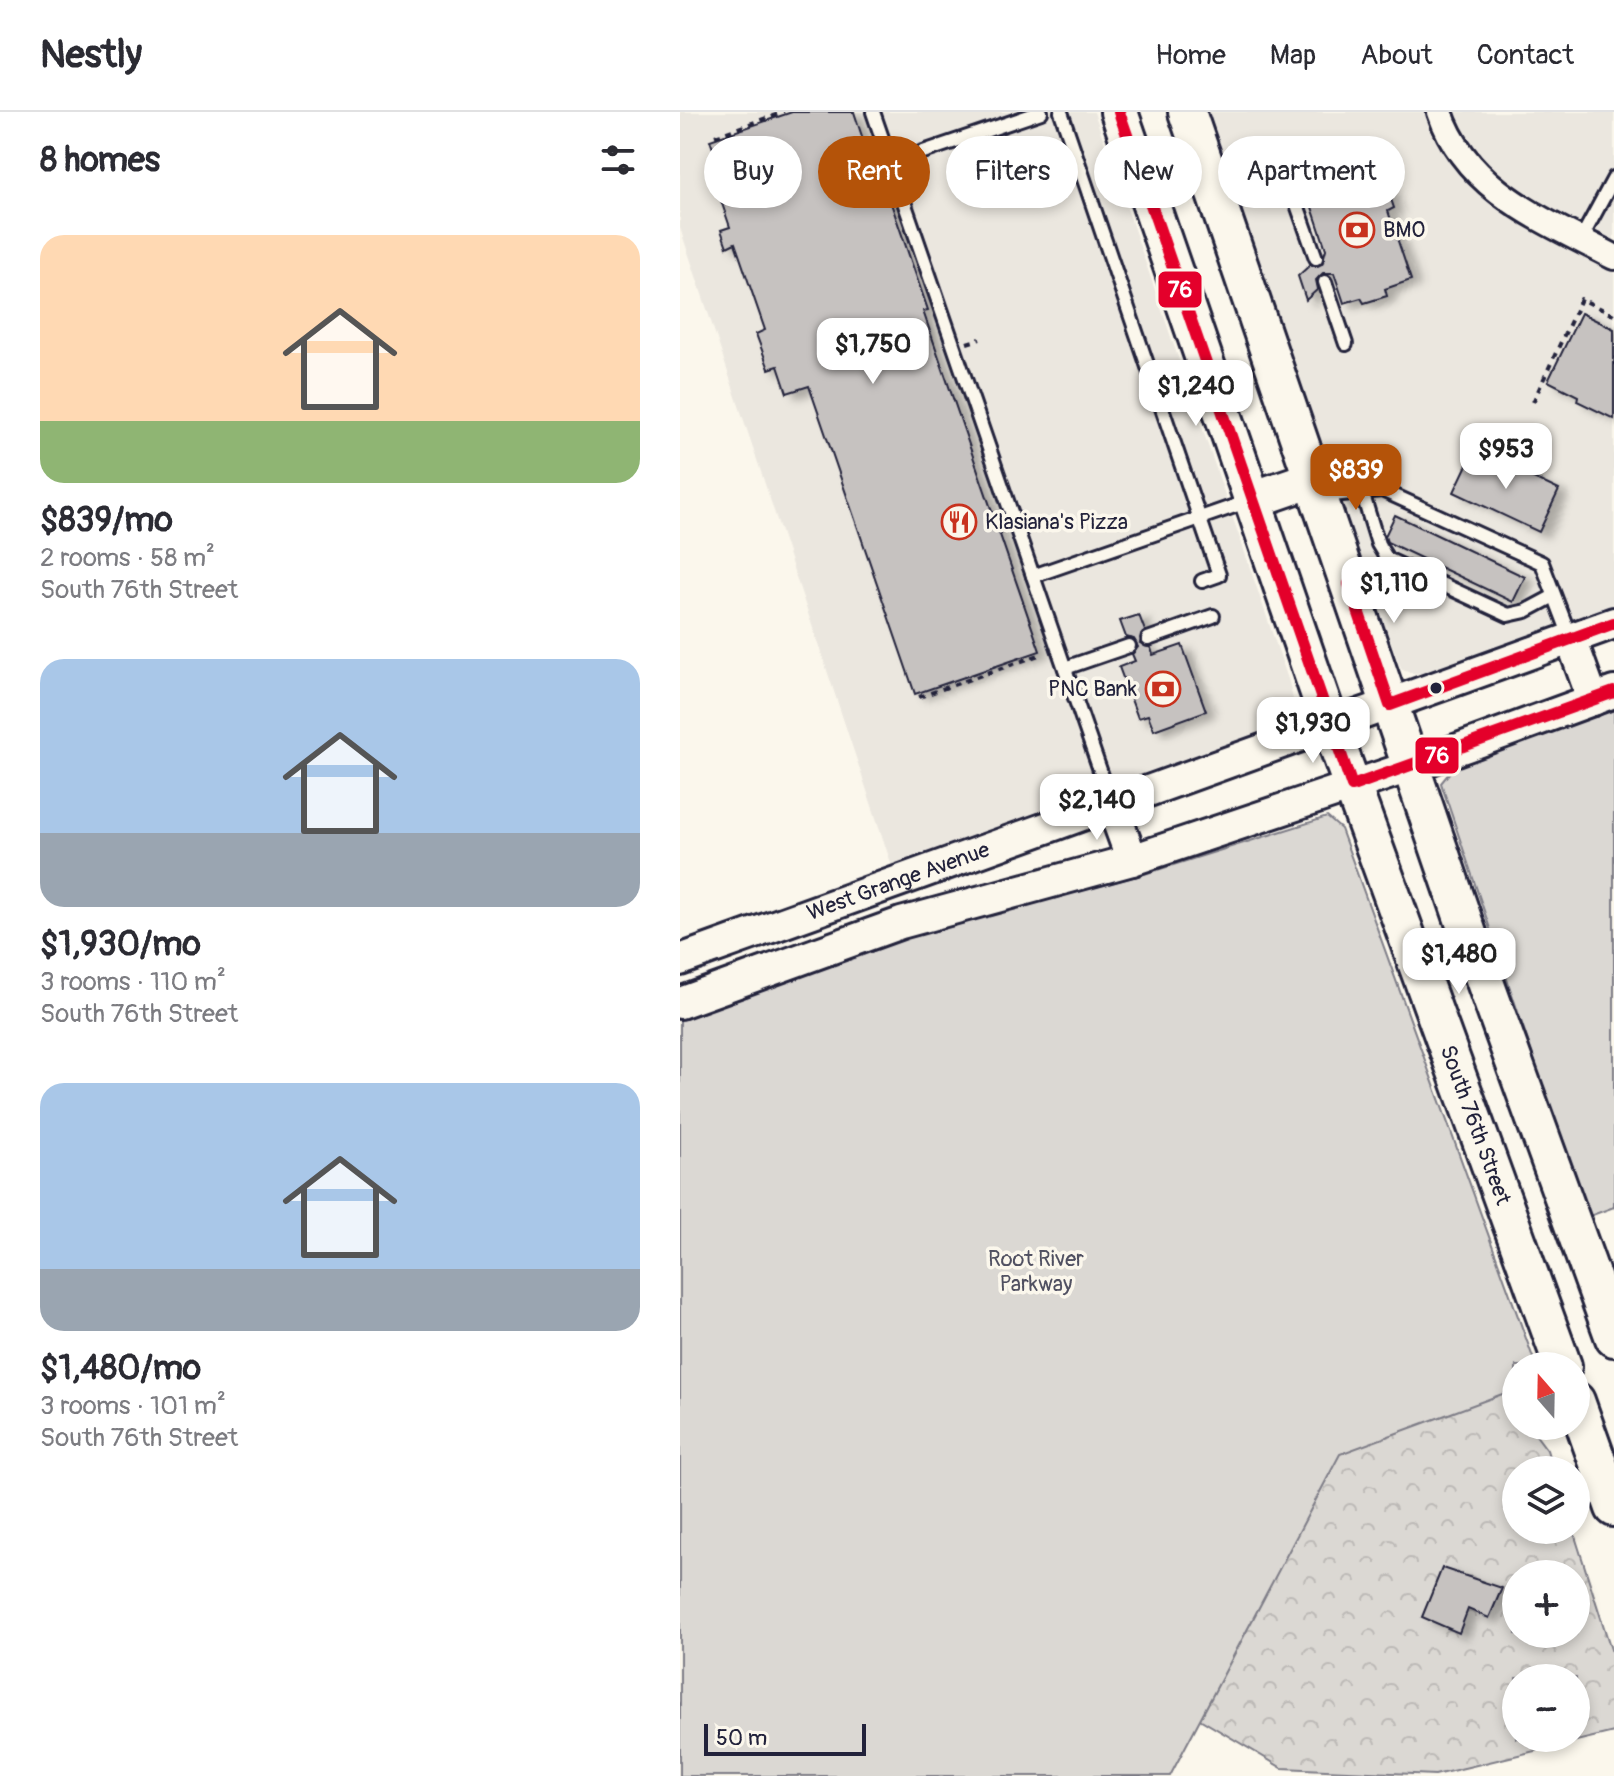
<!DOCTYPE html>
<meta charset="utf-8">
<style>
body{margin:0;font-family:Pangolin,sans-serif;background:#f7f7f7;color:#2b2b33;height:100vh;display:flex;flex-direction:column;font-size:30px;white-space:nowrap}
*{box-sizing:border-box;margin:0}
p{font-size:26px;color:#7c7c81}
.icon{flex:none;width:44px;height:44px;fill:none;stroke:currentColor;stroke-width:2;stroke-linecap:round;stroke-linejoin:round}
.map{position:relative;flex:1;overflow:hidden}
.sheet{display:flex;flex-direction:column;background:#fff;width:680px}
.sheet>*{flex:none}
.guide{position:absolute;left:24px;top:24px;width:760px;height:72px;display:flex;gap:16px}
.needle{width:52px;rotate:340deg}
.fabs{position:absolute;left:822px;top:1240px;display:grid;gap:16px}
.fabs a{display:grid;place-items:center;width:88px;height:88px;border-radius:50%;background:#fff;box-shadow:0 4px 12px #0003;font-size:40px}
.scale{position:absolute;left:24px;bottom:20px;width:162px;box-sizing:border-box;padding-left:8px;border:4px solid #22223b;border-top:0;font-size:22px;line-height:28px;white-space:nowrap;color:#22223b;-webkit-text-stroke:6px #fbf7ec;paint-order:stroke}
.price{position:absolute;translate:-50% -68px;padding:0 18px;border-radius:16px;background:#fff;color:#222;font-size:26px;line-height:52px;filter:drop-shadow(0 2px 4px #0008)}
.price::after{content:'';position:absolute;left:50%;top:48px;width:24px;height:18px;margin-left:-12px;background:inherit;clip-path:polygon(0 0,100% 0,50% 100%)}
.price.selected{background:#b45309;color:#fff}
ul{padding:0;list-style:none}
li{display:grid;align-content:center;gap:16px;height:424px;padding:0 40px}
li span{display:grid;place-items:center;height:248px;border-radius:24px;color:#555}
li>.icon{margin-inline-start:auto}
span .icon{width:144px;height:144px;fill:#fffc;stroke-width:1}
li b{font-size:34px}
h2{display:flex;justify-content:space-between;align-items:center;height:96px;padding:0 40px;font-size:34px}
.chip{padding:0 28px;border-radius:36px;background:#fff;box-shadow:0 4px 12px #0003;font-size:28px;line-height:72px}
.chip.selected{background:#b45309;color:#fff}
header{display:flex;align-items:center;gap:48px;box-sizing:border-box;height:112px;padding:0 40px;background:#fff;border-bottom:2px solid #e1e1e2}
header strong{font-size:38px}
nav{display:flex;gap:44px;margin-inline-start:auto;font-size:28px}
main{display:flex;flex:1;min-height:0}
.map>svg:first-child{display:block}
</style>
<header>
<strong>Nestly</strong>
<nav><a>Home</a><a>Map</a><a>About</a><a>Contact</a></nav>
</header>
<main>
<section class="sheet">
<h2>8 homes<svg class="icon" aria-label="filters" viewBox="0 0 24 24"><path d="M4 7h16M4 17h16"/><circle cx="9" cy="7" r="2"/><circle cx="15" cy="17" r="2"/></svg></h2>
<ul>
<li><span style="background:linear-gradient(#ffd9b3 75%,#8fb573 0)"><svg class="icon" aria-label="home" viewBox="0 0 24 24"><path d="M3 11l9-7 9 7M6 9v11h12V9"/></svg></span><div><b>$839/mo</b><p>2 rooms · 58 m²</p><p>South 76th Street</p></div></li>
<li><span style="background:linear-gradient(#a9c7e8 70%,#9aa5b1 0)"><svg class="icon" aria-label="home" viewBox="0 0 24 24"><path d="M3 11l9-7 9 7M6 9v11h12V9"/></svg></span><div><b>$1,930/mo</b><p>3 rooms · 110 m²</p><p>South 76th Street</p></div></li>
<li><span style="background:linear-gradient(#a9c7e8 75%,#9aa5b1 0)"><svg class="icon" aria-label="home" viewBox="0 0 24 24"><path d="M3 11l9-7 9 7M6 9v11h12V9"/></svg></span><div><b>$1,480/mo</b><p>3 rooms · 101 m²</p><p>South 76th Street</p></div></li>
</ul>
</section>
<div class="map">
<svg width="934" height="1664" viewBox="0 0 934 1664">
<defs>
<pattern id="forest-crowns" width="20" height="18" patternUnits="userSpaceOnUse" patternTransform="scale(2)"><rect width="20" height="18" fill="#dbd8d3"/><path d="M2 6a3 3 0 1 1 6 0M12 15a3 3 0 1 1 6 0" fill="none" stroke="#bcb9b6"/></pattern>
<filter id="shadow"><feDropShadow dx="9" dy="5" stdDeviation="4" flood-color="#0004"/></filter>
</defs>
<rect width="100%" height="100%" fill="#fbf7ec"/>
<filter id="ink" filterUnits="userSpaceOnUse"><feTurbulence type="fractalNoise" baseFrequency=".0125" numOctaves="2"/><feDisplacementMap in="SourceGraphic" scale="16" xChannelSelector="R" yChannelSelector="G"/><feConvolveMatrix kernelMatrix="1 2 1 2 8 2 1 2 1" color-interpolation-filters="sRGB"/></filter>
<g filter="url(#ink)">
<!-- built -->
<g fill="#ebe7df">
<polygon points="0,0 414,0 609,570 613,587 604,612 594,620 386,696 212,754 0,116"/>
<polygon points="523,0 934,0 934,492 746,562 730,561 721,556 649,368"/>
</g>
<!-- forest -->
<path fill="url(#forest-crowns)" stroke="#7e7d87" stroke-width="2" fill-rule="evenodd" d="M 0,927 L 809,1261 L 836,1297 L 836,1314 L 849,1314 L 867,1338 L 873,1358 L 836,1358 L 836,1418 L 893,1418 L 934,1547 L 934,1620 L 755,1663 L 602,1656 L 459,1571 L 0,1664 ZM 836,1462 L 896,1462 L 896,1522 L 836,1522 ZM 836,1566 L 896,1566 L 896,1626 L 836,1626 Z"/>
<!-- park -->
<g fill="#dbd8d3" stroke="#7e7d87" stroke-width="2">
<polygon points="934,597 934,1095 907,1105 761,671 774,655"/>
<polygon points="647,705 661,717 856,1254 836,1254 836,1277 660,1342 490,1664 0,1664 0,907 218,827 461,763"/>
</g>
<!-- building -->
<g fill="#c6c2c0" stroke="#22223b" stroke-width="2" filter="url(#shadow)">
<polygon points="112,0 174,0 199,76 205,74 248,198 243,199 360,539 235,582 129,274 107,281 98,254 89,257 76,222 85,218 55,131 47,135 41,118 50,115 34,68 43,65 30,28"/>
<polygon points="690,45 697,67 703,64 714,96 708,99 731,168 705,177 707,184 684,191 681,186 664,191 654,161 643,161 636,168 638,177 626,188 618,164 630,153 642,152 646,137 623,68"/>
<polygon points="901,201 934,217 934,307 897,289 898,284 868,269"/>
<polygon points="794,338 879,378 859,420 774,380"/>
<polygon points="715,403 845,465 833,490 707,430 705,424"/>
<polygon points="459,503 465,519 460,531 471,536 473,543 502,533 526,599 474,618 468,603 458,606 439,555 455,549 452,542 458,535 454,527 446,525 440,509"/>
<polygon points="762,1456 822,1476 809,1506 788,1497 779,1521 742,1505"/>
</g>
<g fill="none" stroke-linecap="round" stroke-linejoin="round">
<!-- service casing -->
<g stroke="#22223b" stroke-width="18">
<g id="service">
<polyline points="193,0 432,693"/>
<polyline points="381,0 539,463 522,469"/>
<polyline points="211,51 361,0"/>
<polyline points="604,56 636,146"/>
<polyline points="901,127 934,66"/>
<polyline points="645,170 666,232"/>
<polyline points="682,380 698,432 707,447 828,503 846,499 874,484"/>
<polyline points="642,384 702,378 862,451 891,527"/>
<polyline points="353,464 569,389"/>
<polyline points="468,527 533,504"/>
<polyline points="385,556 449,534"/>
</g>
</g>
<!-- minor casing -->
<g stroke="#22223b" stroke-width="30">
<path id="minor" d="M 760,0 C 786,79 866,109 934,145"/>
</g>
<!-- tertiary casing -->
<g stroke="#22223b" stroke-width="36">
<g id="tertiary">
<polyline points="891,527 913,588"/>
<polyline points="432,693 452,748"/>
<path id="s1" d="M 0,848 L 934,511"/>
<polyline points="0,891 221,811 452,748 732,654 934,580"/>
</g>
</g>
<!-- secondary casing -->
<g stroke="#22223b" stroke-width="42">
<g id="secondary">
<path id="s2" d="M 439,0 L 650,613 L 883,1254"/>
<polyline points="507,0 796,845 934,1226"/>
<polyline points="572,388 633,367"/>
<polyline points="896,1289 934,1396"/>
</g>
</g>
<!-- path -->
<g stroke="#22223b" stroke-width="4" stroke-dasharray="6 6" stroke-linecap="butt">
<polyline points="35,24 104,0"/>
<polyline points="287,231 300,227"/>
<polyline points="853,290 901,187 934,203"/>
<polyline points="239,585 362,542"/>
</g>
<!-- service -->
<use href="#service" stroke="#fbf7ec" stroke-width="12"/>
<!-- minor -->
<use href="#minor" stroke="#fbf7ec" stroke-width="24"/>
<!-- tertiary -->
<use href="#tertiary" stroke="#fbf7ec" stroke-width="30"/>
<!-- secondary -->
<use href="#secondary" stroke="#fbf7ec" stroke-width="36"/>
<!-- bus-1 casing -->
<g stroke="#fbf7ec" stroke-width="18">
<g id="bus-1">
<polyline points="439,0 672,674 934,580"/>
<polyline points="669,472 710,593 934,511"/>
</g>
</g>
<!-- bus-1 -->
<use href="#bus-1" stroke="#e4002b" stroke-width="12"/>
</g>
</g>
<!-- icons -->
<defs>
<g id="bank-ring" transform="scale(1.8)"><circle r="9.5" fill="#fbf7ec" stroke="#c8321e" stroke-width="1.5"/><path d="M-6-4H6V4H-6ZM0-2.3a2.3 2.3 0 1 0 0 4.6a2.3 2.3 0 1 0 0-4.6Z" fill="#c8321e"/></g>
<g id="restaurant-ring" transform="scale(1.8)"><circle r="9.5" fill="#fbf7ec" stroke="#c8321e" stroke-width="1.5"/><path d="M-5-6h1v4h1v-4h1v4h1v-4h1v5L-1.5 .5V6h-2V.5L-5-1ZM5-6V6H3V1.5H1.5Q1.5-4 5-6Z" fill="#c8321e"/></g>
</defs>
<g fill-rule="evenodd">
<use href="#bank-ring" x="677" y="118"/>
<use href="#restaurant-ring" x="279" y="410"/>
<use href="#bank-ring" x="483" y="577"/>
</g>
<!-- markers -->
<circle fill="#22223b" stroke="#fbf7ec" stroke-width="3" cx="756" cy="576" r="7"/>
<g text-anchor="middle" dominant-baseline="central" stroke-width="7" stroke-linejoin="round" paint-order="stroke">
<!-- poi labels -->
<g font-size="22" fill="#22223b" stroke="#fbf7ec" text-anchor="start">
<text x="703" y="118">BMO</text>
<text x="305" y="410">Klasiana's Pizza</text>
<text x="457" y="577" text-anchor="end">PNC Bank</text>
</g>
<!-- street labels -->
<g font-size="22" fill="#22223b" stroke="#fbf7ec">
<text stroke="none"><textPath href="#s1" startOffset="232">West Grange Avenue</textPath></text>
<text stroke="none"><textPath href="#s2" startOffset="1074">South 76th Street</textPath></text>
</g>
<!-- park labels -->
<g font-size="22" fill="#505061" stroke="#fbf7ec">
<text x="356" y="1147">Root River<tspan x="356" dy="25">Parkway</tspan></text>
</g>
</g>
<g stroke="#fbf7ec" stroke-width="3">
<rect x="477" y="158" width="46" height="39" rx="8" fill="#e4002b"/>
<rect x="734" y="624" width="46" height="39" rx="8" fill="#e4002b"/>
</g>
<g font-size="22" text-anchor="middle" font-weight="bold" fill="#fff">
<text x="500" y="185">76</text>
<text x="757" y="651">76</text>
</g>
</svg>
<div class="fabs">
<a><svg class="needle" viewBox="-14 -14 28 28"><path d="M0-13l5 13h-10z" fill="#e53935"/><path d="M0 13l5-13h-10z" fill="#7c7c81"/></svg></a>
<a><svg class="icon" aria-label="layers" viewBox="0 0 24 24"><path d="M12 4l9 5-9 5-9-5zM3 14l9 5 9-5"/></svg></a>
<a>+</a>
<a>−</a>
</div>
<div class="scale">50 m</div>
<b class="price" style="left:193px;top:274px">$1,750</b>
<b class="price" style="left:516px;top:316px">$1,240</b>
<b class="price" style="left:826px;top:379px">$953</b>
<b class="price selected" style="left:676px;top:400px">$839</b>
<b class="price" style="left:714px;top:513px">$1,110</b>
<b class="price" style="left:633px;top:653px">$1,930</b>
<b class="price" style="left:417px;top:730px">$2,140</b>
<b class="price" style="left:779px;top:884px">$1,480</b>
<div class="guide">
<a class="chip">Buy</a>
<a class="chip selected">Rent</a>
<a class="chip">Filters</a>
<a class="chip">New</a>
<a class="chip">Apartment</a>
</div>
</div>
</main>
